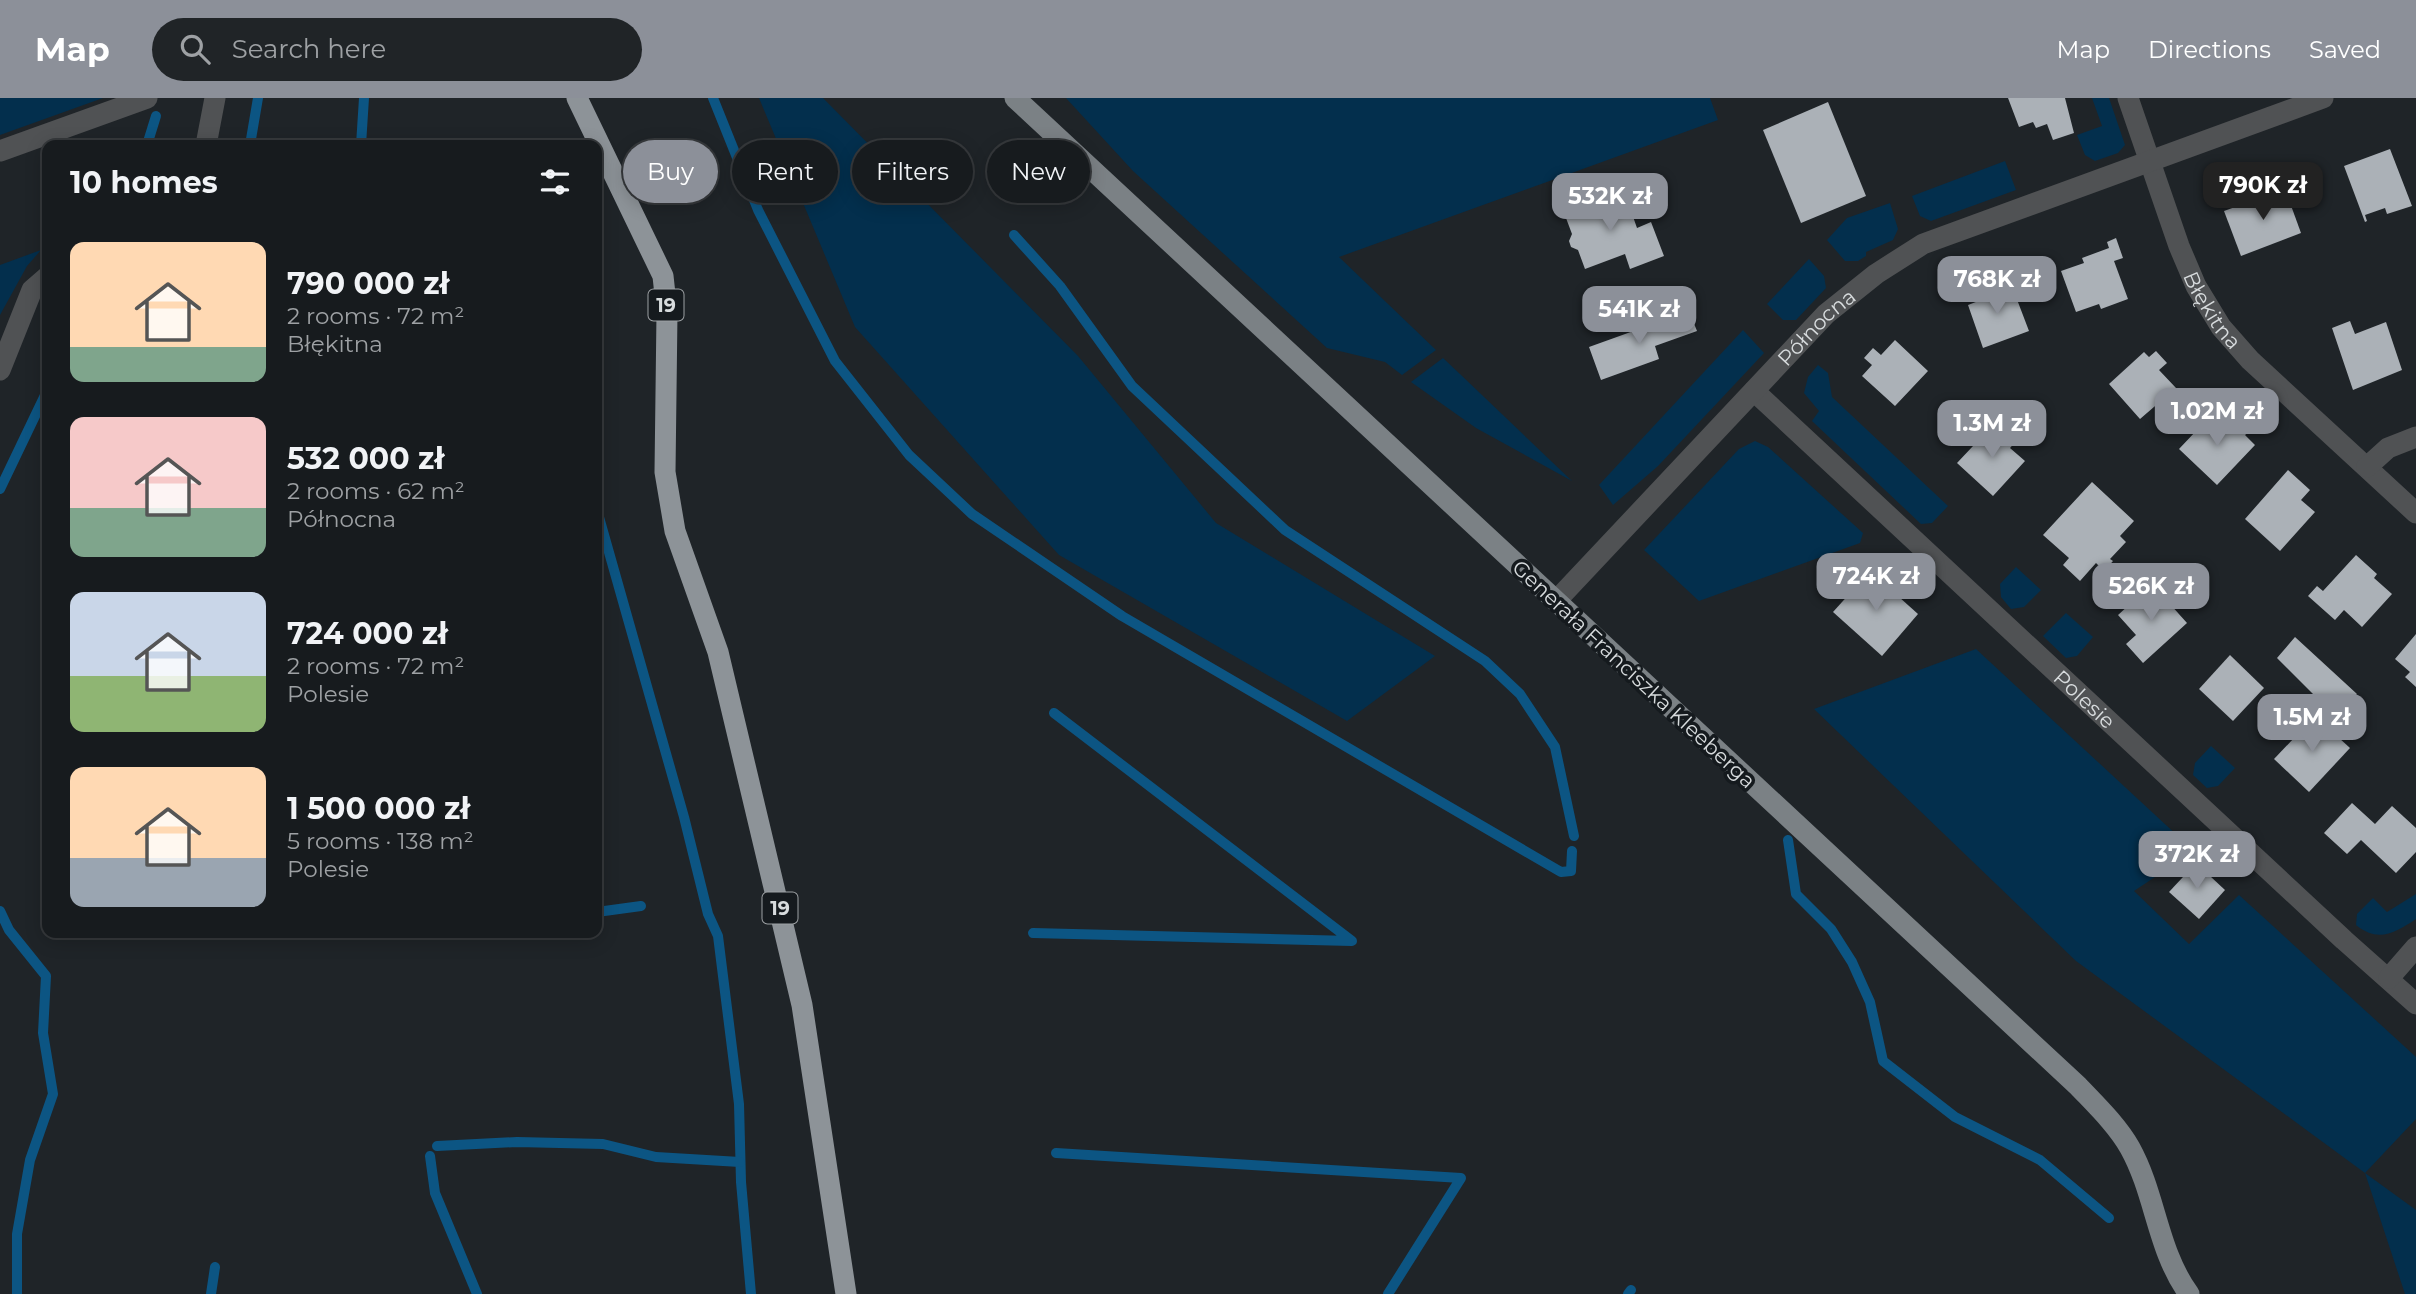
<!DOCTYPE html>
<meta charset="utf-8">
<style>
body{margin:0;font-family:Montserrat,sans-serif;background:#202427;color:#f1f3f6;height:100vh;display:flex;flex-direction:column;font-size:26px;white-space:nowrap}
*{box-sizing:border-box;margin:0}
p{font-size:23px;color:#9ea1a4}
.icon{flex:none;width:38px;height:38px;fill:none;stroke:currentColor;stroke-width:2;stroke-linecap:round;stroke-linejoin:round}
.map{position:relative;flex:1;overflow:hidden}
.side{position:absolute;left:42px;top:42px;width:560px;height:798px;display:flex;flex-direction:column;background:#171b1e;border-radius:14px;box-shadow:0 4px 18px #0003,0 0 0 2px #36393c}
.side>*{flex:none}
.guide{position:absolute;left:623px;top:42px;width:665px;height:63px;display:flex;gap:14px}
.price{position:absolute;translate:-50% -60px;padding:0 16px;border-radius:14px;background:#8c9099;color:#fff;font-size:23px;line-height:46px;filter:drop-shadow(0 2px 4px #0008)}
.price::after{content:'';position:absolute;left:50%;top:42px;width:21px;height:16px;margin-left:-10px;background:inherit;clip-path:polygon(0 0,100% 0,50% 100%)}
.price.on{background:#222;color:#fff}
ul{padding:0;list-style:none}
li{display:flex;align-items:center;gap:21px;height:175px;padding:0 28px}
li span{display:grid;place-items:center;flex:none;width:196px;height:140px;border-radius:14px;color:#555}
li>.icon{margin-inline-start:auto}
span .icon{width:84px;height:84px;fill:#fffc;stroke-width:1}
li b{font-size:30px}
h2{display:flex;justify-content:space-between;align-items:center;height:84px;padding:0 28px;font-size:30px}
.tag{padding:0 24px;border-radius:32px;background:#171b1e;box-shadow:0 4px 18px #0003,0 0 0 2px #36393c;font-size:24px;line-height:63px}
.tag.on{background:#8c9099;color:#fff}
header{display:flex;align-items:center;gap:42px;box-sizing:border-box;height:98px;padding:0 35px;background:#8c9099;color:#fff}
header strong{font-size:33px}
nav{display:flex;gap:38px;margin-inline-start:auto;font-size:24px}
.search{width:490px;height:63px;background:#202427;display:flex;align-items:center;gap:18px;box-sizing:border-box;padding:0 24px;border-radius:38px;color:#9ea1a4;font-size:26px}
.map>svg:first-child{display:block}
</style>
<header>
<strong>Map</strong>
<div class="search"><svg class="icon" aria-label="search" viewBox="0 0 24 24"><circle cx="10" cy="10" r="6"/><path d="M15 15l6 6"/></svg>Search here</div>
<nav><a>Map</a><a>Directions</a><a>Saved</a></nav>
</header>
<div class="map">
<svg width="2416" height="1196" viewBox="0 0 2416 1196">
<rect width="100%" height="100%" fill="#1f2428"/>
<!-- green -->
<g fill="#032f4d">
<polygon points="0,0 103,0 0,37"/>
<polygon points="759,0 823,0 1078,258 1216,425 1435,558 1347,623 1059,457 855,229"/>
<polygon points="1066,0 1710,0 1718,22 1339,159 1436,252 1402,277 1385,264 1327,250 1133,73"/>
<polygon points="2092,0 2109,0 2125,47 2118,55 2095,63 2085,57 2077,37 2102,28"/>
<polygon points="2005,63 2016,92 1931,123 1920,118 1912,98"/>
<polygon points="1890,105 1898,131 1893,142 1866,154 1866,158 1858,163 1845,163 1827,142 1847,120"/>
<polygon points="41,152 27,168 0,217 0,167"/>
<polygon points="1809,161 1824,178 1826,190 1796,222 1783,222 1767,206"/>
<polygon points="1743,232 1764,255 1658,368 1613,407 1599,387"/>
<polygon points="1443,260 1461,277 1572,383 1476,330 1411,284"/>
<polygon points="1818,267 1828,275 1832,299 1948,408 1932,425 1921,426 1812,323 1819,313 1804,295 1808,279"/>
<polygon points="1755,343 1768,349 1863,435 1860,445 1699,503 1644,452 1739,351"/>
<polygon points="2016,469 2041,492 2024,509 2011,511 2001,499 2000,486"/>
<polygon points="2066,515 2093,539 2077,558 2066,560 2043,538"/>
<polygon points="1976,551 2194,753 2134,793 2189,846 2239,797 2416,959 2416,1021 2365,1075 2416,1112 2416,1196 2405,1196 2365,1075 2076,863 1814,611"/>
<polygon points="2211,648 2235,670 2218,688 2207,690 2193,677 2195,665"/>
<path d="M 2416,796 L 2416,821 C 2395,835 2378,845 2356,827 L 2357,816 L 2373,800 L 2387,814 Z"/>
</g>
<g fill="none" stroke-linecap="round" stroke-linejoin="round">
<!-- stream -->
<g stroke="#0c5583" stroke-width="10">
<polyline points="713,0 758,112 835,263 909,357 972,416 1122,518 1561,774 1571,773 1572,753"/>
<polyline points="147,47 156,18"/>
<polyline points="250,47 258,0"/>
<polyline points="361,47 364,0"/>
<polyline points="1014,137 1060,188 1132,288 1285,432 1485,563 1520,596 1555,649 1574,738"/>
<polyline points="0,391 47,293"/>
<polyline points="597,412 684,719 708,816 718,838 739,1006 741,1084 751,1196"/>
<polyline points="1788,742 1796,796 1831,831 1852,864 1870,904 1883,963 1955,1019 2040,1062 2109,1120"/>
<polyline points="0,813 9,832 46,878 43,935 53,996 30,1062 17,1136 17,1196"/>
<polyline points="597,814 641,808"/>
<polyline points="1033,835 1352,843 1054,615"/>
<polyline points="437,1048 517,1044 603,1046 656,1059 740,1064"/>
<polyline points="1056,1055 1461,1080 1388,1196"/>
<polyline points="430,1058 435,1095 477,1196"/>
<polyline points="211,1196 215,1169"/>
<polyline points="1628,1196 1631,1192"/>
</g>
</g>
<!-- building -->
<g fill="#abb1b7">
<polygon points="2008,0 2065,0 2074,35 2053,42 2047,26 2036,30 2033,24 2019,29"/>
<polygon points="1828,4 1866,98 1801,125 1763,32"/>
<polygon points="2390,51 2412,108 2387,116 2385,110 2365,117 2367,123 2365,124 2344,68"/>
<polygon points="1623,90 1637,130 1651,124 1664,158 1630,171 1625,156 1585,171 1578,152 1571,149 1569,143 1572,136 1563,112 1600,95 1605,108 1624,101 1620,91"/>
<polygon points="2285,91 2301,135 2241,158 2224,113"/>
<polygon points="2116,140 2123,160 2114,163 2128,201 2101,211 2099,206 2076,214 2061,173 2084,165 2082,160 2109,150 2107,144"/>
<polygon points="1995,186 1998,196 2013,191 2029,233 1983,250 1968,207 1981,202 1977,192"/>
<polygon points="1689,213 1697,233 1655,248 1659,261 1601,282 1589,249"/>
<polygon points="2350,223 2355,236 2386,224 2402,272 2353,292 2332,230"/>
<polygon points="1895,242 1928,273 1895,308 1862,278 1872,267 1864,260 1873,250 1881,257"/>
<polygon points="2156,253 2167,265 2159,272 2176,290 2140,321 2109,286 2144,254 2149,259"/>
<polygon points="2213,315 2232,334 2241,324 2250,333 2245,337 2255,347 2217,387 2179,351"/>
<polygon points="2007,330 2018,341 2010,350 2025,363 1993,398 1957,365 1989,331 1998,339"/>
<polygon points="2288,372 2310,392 2301,402 2315,414 2280,453 2245,421"/>
<polygon points="2092,384 2134,423 2120,438 2126,444 2110,461 2113,463 2104,473 2096,465 2080,483 2063,467 2069,460 2043,437"/>
<polygon points="2356,457 2377,476 2374,480 2392,496 2362,529 2344,512 2335,522 2308,498 2317,488 2323,493"/>
<polygon points="1870,473 1918,516 1882,558 1833,514"/>
<polygon points="2152,486 2187,525 2143,565 2126,546 2136,537 2118,517"/>
<polygon points="2416,536 2416,589 2405,579 2410,574 2395,561"/>
<polygon points="2295,539 2357,596 2338,616 2329,607 2327,610 2277,560"/>
<polygon points="2230,557 2264,590 2233,623 2199,591"/>
<polygon points="2315,618 2350,650 2309,694 2274,661"/>
<polygon points="2352,705 2375,726 2392,708 2416,730 2416,754 2396,775 2361,742 2347,756 2324,735"/>
<polygon points="2196,765 2225,792 2199,821 2169,794"/>
</g>
<g fill="none" stroke-linecap="round" stroke-linejoin="round">
<!-- minor -->
<g stroke="#505254" stroke-width="21">
<path id="s1" d="M 2128,0 L 2179,148 L 2196,188 L 2221,229 L 2250,262 L 2416,415"/>
<polyline points="206,47 215,0"/>
<polyline points="0,53 147,0"/>
<polyline points="0,272 32,192 47,179"/>
<path id="s2" d="M 1754,293 L 2344,842 L 2416,906"/>
<polyline points="2367,369 2388,350 2416,339"/>
<path id="s3" d="M 1556,503 L 1826,216 L 1876,176 L 1923,146 L 2323,0"/>
<polyline points="2389,880 2416,849"/>
</g>
<!-- major -->
<path stroke="#7b8185" stroke-width="21" d="M 1015,0 L 2078,988 C 2096,1007 2117,1027 2130,1050 C 2156,1097 2157,1152 2189,1196"/>
<!-- highway -->
<polyline stroke="#8d9398" stroke-width="21" points="577,0 663,178 667,215 665,374 675,433 718,554 802,907 846,1196"/>
</g>
<g text-anchor="middle" dominant-baseline="central" stroke-width="7" stroke-linejoin="round" paint-order="stroke">
<!-- shield labels -->
<g fill="#151a1e" stroke="#9da1a4" stroke-width="2">
<rect x="648.5" y="191.5" width="35" height="31" rx="5"/>
<rect x="762.5" y="794.5" width="35" height="31" rx="5"/>
</g>
<g font-size="19" font-weight="bold" fill="#d7dbdd">
<text x="666" y="207">19</text>
<text x="780" y="810">19</text>
</g>
<!-- street labels -->
<g font-size="21" fill="#d7dbdd" stroke="#151a1e">
<text stroke="none"><textPath href="#s1" startOffset="229">Błękitna</textPath></text>
<text stroke="none"><textPath href="#s3" startOffset="378">Północna</textPath></text>
<text transform="translate(1634 576) rotate(43)">Generała Franciszka Kleeberga</text>
<text stroke="none"><textPath href="#s2" startOffset="452">Polesie</textPath></text>
</g>
</g>
</svg>
<b class="price on" style="left:2263px;top:124px">790K zł</b>
<b class="price" style="left:1610px;top:135px">532K zł</b>
<b class="price" style="left:1997px;top:218px">768K zł</b>
<b class="price" style="left:1639px;top:248px">541K zł</b>
<b class="price" style="left:2217px;top:350px">1.02M zł</b>
<b class="price" style="left:1992px;top:362px">1.3M zł</b>
<b class="price" style="left:1876px;top:515px">724K zł</b>
<b class="price" style="left:2151px;top:525px">526K zł</b>
<b class="price" style="left:2312px;top:656px">1.5M zł</b>
<b class="price" style="left:2197px;top:793px">372K zł</b>
<div class="guide">
<a class="tag on">Buy</a>
<a class="tag">Rent</a>
<a class="tag">Filters</a>
<a class="tag">New</a>
</div>
<section class="side">
<h2>10 homes<svg class="icon" aria-label="filters" viewBox="0 0 24 24"><path d="M4 7h16M4 17h16"/><circle cx="9" cy="7" r="2"/><circle cx="15" cy="17" r="2"/></svg></h2>
<ul>
<li><span style="background:linear-gradient(#ffd9b3 75%,#7fa58c 0)"><svg class="icon" aria-label="home" viewBox="0 0 24 24"><path d="M3 11l9-7 9 7M6 9v11h12V9"/></svg></span><div><b>790 000 zł</b><p>2 rooms · 72 m²</p><p>Błękitna</p></div></li>
<li><span style="background:linear-gradient(#f6c9c9 65%,#7fa58c 0)"><svg class="icon" aria-label="home" viewBox="0 0 24 24"><path d="M3 11l9-7 9 7M6 9v11h12V9"/></svg></span><div><b>532 000 zł</b><p>2 rooms · 62 m²</p><p>Północna</p></div></li>
<li><span style="background:linear-gradient(#c9d6e8 60%,#8fb573 0)"><svg class="icon" aria-label="home" viewBox="0 0 24 24"><path d="M3 11l9-7 9 7M6 9v11h12V9"/></svg></span><div><b>724 000 zł</b><p>2 rooms · 72 m²</p><p>Polesie</p></div></li>
<li><span style="background:linear-gradient(#ffd9b3 65%,#9aa5b1 0)"><svg class="icon" aria-label="home" viewBox="0 0 24 24"><path d="M3 11l9-7 9 7M6 9v11h12V9"/></svg></span><div><b>1 500 000 zł</b><p>5 rooms · 138 m²</p><p>Polesie</p></div></li>
</ul>
</section>
</div>
